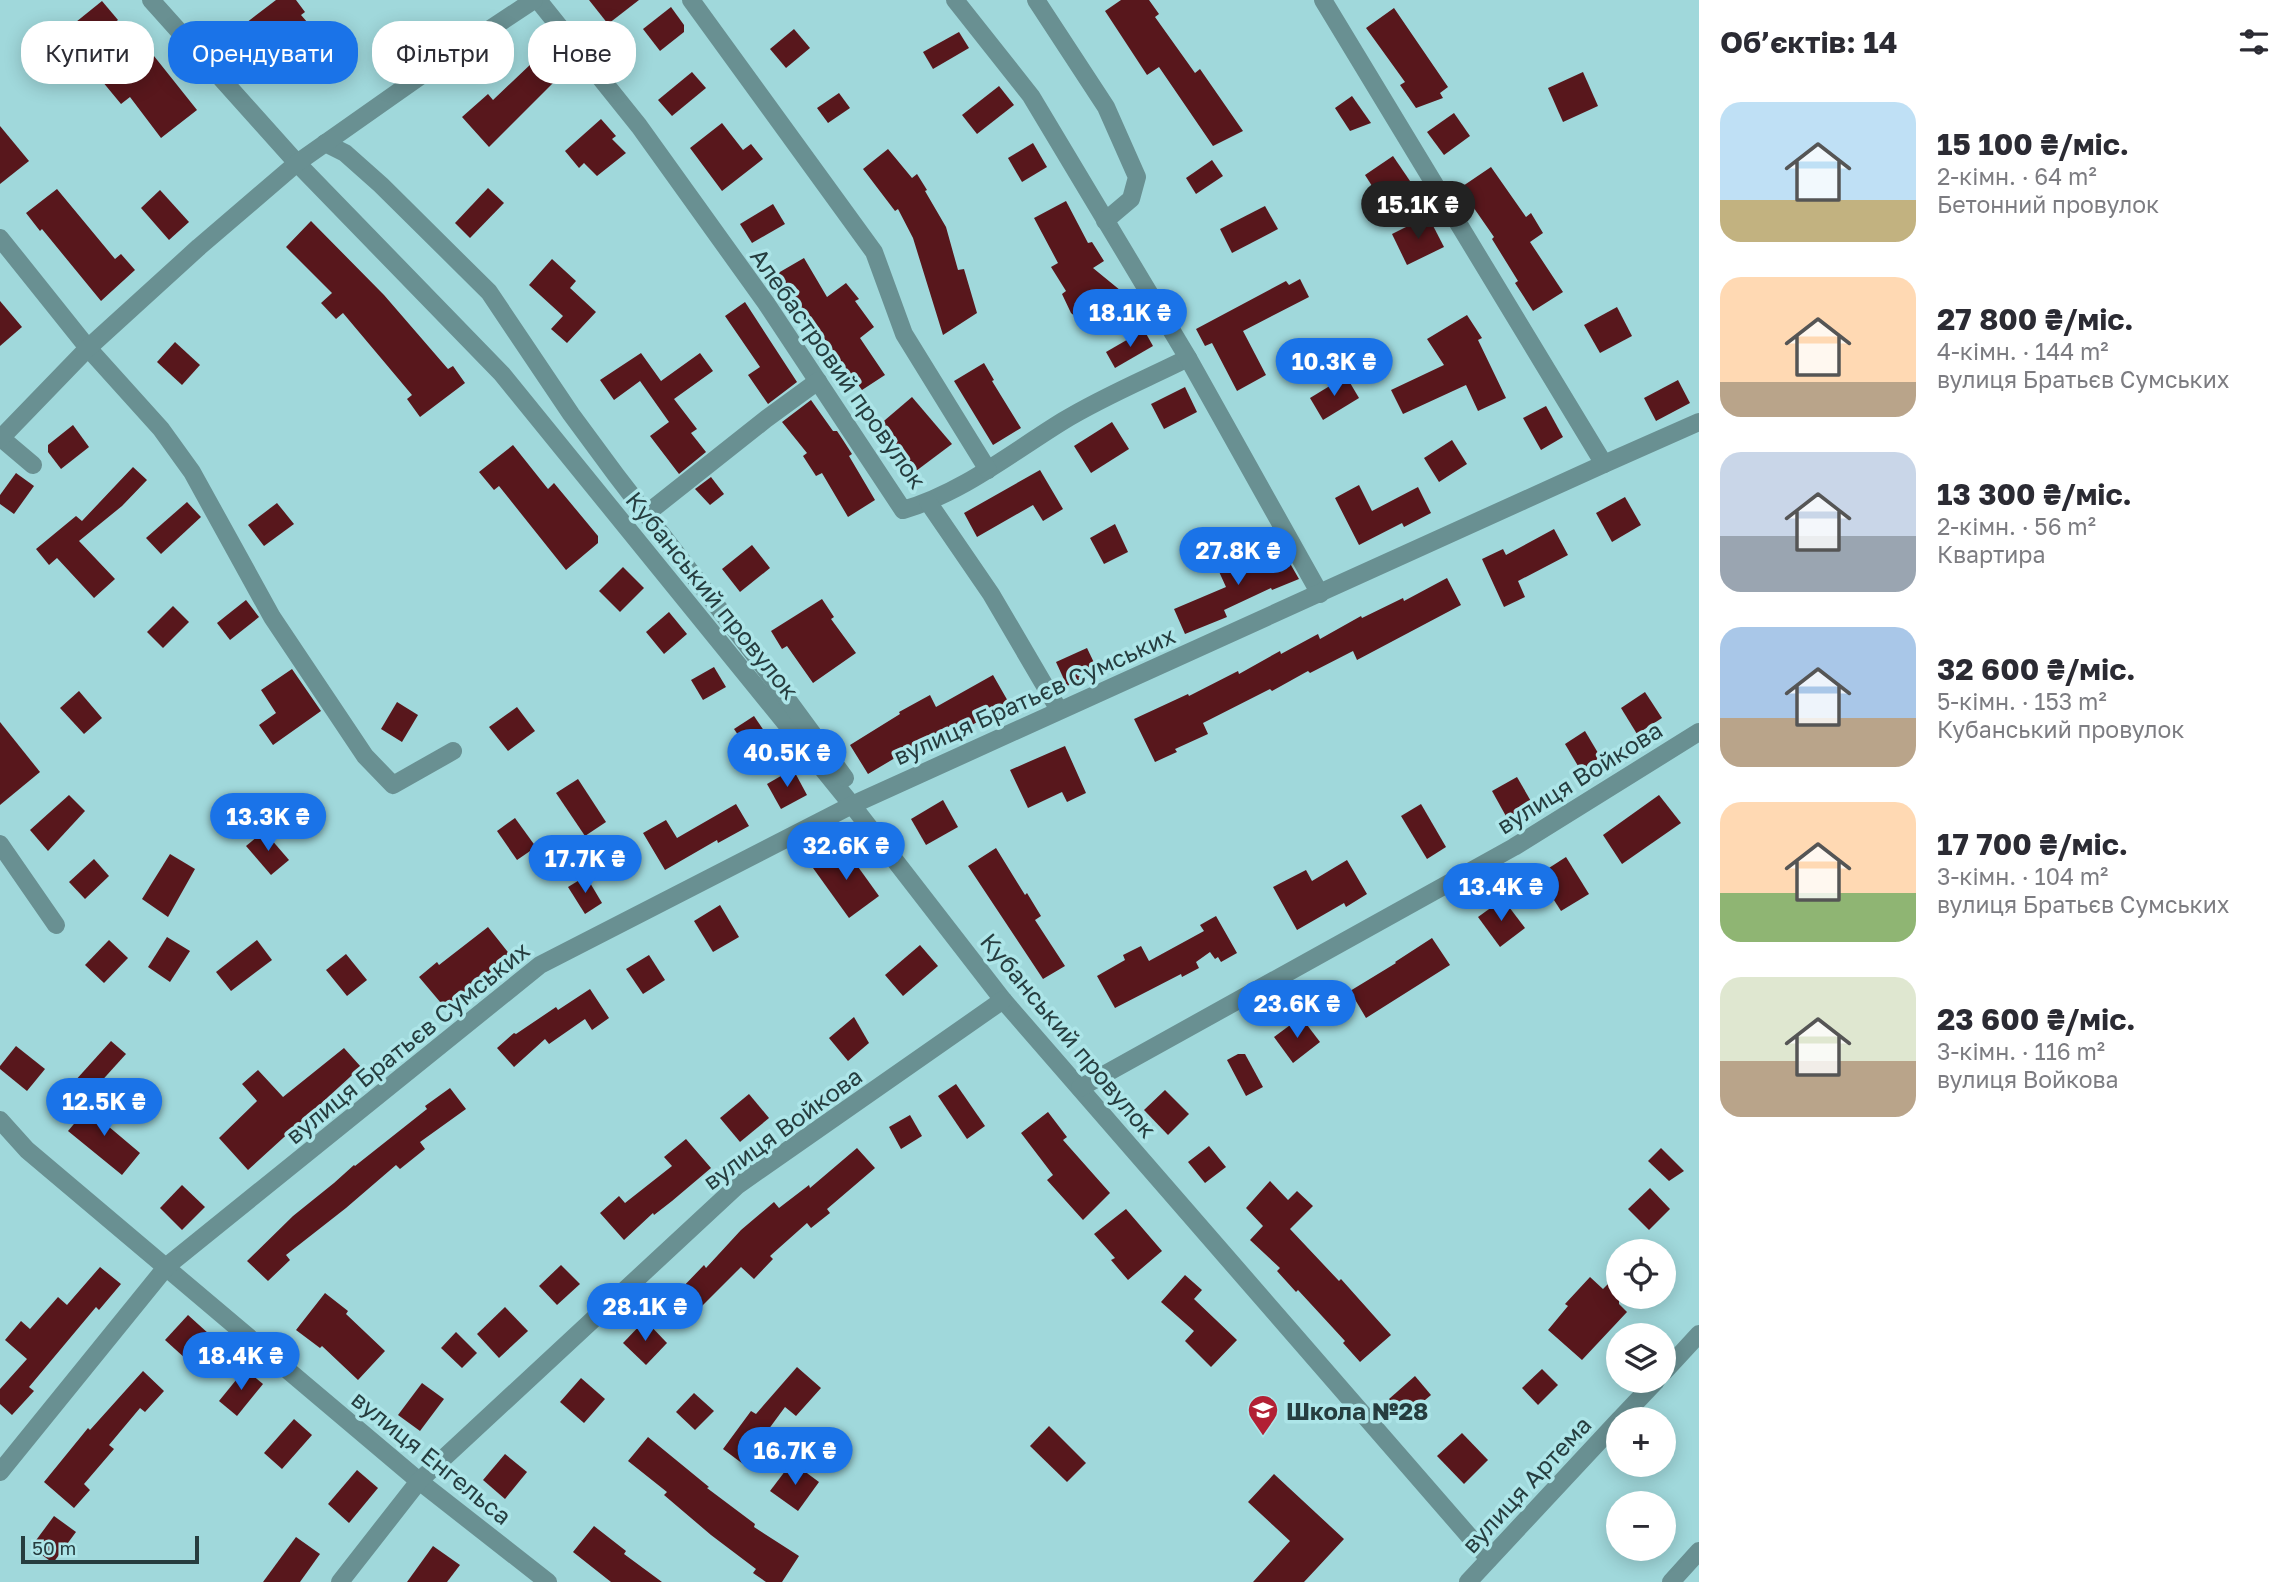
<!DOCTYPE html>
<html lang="uk">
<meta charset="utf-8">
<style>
body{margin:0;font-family:"Golos Text",sans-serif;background:#f7f7f7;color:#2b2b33;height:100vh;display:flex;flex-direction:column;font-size:26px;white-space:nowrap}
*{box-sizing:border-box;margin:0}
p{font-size:23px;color:#7c7c81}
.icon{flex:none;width:38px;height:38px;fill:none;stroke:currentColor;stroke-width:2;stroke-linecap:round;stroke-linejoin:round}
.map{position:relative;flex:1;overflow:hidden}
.details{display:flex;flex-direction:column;background:#fff;width:595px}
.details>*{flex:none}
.top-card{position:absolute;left:21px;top:21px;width:665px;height:63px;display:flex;gap:14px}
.fabs{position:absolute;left:1606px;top:1239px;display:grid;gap:14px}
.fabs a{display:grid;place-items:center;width:70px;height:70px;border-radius:50%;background:#fff;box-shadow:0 4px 18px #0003;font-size:35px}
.scale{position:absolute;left:21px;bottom:18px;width:178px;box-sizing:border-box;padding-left:7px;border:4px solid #263d3f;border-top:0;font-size:19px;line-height:24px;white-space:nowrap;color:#263d3f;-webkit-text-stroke:5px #ade5e8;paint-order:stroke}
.price{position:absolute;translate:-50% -60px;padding:0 16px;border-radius:24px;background:#1a73e8;color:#fff;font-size:23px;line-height:46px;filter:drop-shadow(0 2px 4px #0008)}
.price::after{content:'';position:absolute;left:50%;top:42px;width:21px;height:16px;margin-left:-10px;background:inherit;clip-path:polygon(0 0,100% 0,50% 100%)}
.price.current{background:#222;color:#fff}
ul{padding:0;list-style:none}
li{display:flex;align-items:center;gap:21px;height:175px;padding:0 21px}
li span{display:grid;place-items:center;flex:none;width:196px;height:140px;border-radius:21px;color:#555}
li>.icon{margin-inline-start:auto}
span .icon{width:84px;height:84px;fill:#fffc;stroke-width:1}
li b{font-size:30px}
h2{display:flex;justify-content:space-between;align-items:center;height:84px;padding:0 21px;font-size:30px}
.chip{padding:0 24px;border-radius:28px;background:#fff;box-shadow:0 4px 18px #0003;font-size:24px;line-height:63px}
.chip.current{background:#1a73e8;color:#fff}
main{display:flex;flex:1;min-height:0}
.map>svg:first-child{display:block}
</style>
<main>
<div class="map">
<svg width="1699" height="1582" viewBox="0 0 1699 1582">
<rect width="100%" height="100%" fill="#a0d8db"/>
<!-- building -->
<g fill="#58171c">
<polygon points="276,0 296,0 305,12 301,15 334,53 300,83 265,43 262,45 246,23"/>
<polygon points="589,0 639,0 608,24"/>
<polygon points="1121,0 1149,0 1159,14 1155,17 1195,73 1200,69 1243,131 1213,146 1159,67 1147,75 1105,11"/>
<polygon points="102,1 118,20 87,45 71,26"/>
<polygon points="671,7 684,25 684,32 660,51 643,29"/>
<polygon points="1394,8 1448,87 1440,93 1443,98 1416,108 1400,85 1405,82 1366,28"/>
<polygon points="794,29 810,48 786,68 770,49"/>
<polygon points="959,32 969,48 933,69 923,52"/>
<polygon points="146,46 197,110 161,138 130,97 121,104 102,81"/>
<polygon points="533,62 553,83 489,147 462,117 488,94 493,100"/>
<polygon points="692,72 706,88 672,116 658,100"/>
<polygon points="1583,72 1598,106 1563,122 1548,88"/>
<polygon points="999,86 1014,105 977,134 962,115"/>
<polygon points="839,93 850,108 828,123 817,108"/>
<polygon points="1352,96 1371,123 1350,131 1335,108"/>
<polygon points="1454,113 1470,136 1444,155 1427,132"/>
<polygon points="601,119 616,136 612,139 626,153 597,176 584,163 579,168 565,151"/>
<polygon points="722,123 743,150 751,144 763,159 722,191 690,148"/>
<polygon points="0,126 29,161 0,184"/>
<polygon points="1033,143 1047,167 1022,182 1008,158"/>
<polygon points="888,149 912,178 917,174 927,190 925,191 946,227 958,270 964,269 977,313 943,335 913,238 898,209 895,211 863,169"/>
<polygon points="1393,156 1410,181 1381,200 1365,175"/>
<polygon points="1212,160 1223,176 1196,194 1186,178"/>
<polygon points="1491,167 1526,217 1531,213 1543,233 1530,242 1563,292 1533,311 1515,283 1518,281 1492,239 1494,237 1460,188"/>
<polygon points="488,188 504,203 470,238 455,223"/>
<polygon points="57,189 115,259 121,254 135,270 101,301 42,229 40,231 26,213"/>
<polygon points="160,190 189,222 169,240 141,208"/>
<polygon points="1066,201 1088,243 1092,242 1104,261 1093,268 1126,295 1094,332 1071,313 1062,294 1066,291 1051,267 1058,263 1034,218"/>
<polygon points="773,204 785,224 752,243 740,224"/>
<polygon points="1265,206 1278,229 1232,253 1220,229"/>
<polygon points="1428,216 1444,247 1407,265 1392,234"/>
<polygon points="311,221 384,295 448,369 453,366 465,383 420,417 407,399 412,395 343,313 336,319 321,303 332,293 286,247"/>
<polygon points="804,258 827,297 846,283 859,299 855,301 874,327 860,338 885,375 862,390 818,330 787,293 784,294 773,276"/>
<polygon points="552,259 576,281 570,288 596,312 567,343 551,329 563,316 529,285"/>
<polygon points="1300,279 1309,297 1243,331 1266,375 1237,391 1212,343 1205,346 1196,329 1286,281 1289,285"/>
<polygon points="0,301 22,327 0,346"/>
<polygon points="745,302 797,382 768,404 748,375 760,367 725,316"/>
<polygon points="1617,307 1632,336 1600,353 1584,325"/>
<polygon points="1467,315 1482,338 1478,340 1506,398 1478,411 1466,385 1403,414 1391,390 1444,365 1427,339"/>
<polygon points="1144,330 1153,346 1115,368 1106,352"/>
<polygon points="175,342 200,365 182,385 157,362"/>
<polygon points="641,353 661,381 700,353 713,371 674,399 697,429 691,433 706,452 679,474 650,436 669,422 640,381 614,400 600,380"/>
<polygon points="984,363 994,380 992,381 1021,428 993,445 954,381"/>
<polygon points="1346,376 1359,398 1323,420 1310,398"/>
<polygon points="1678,380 1690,403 1656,421 1644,398"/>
<polygon points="1185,387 1197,412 1164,429 1151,404"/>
<polygon points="912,397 952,444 916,471 878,426"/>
<polygon points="811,400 833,431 837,431 843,440 852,454 849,456 875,500 848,517 822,473 816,476 803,456 807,453 782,422"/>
<polygon points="1546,406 1563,437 1541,450 1523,418"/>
<polygon points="1112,422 1129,449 1091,473 1074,446"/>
<polygon points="73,425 89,447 61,469 48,452 48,445"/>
<polygon points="1452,440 1467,464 1439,482 1424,458"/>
<polygon points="513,445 548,489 554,483 598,536 598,543 566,570 499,486 494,490 479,472"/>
<polygon points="133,467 147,480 122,506 79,541 115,579 94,598 57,558 49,565 36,549 76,516 82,521"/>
<polygon points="1040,470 1063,509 1043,521 1033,505 977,537 964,513"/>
<polygon points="16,473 34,486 14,514 0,504 0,495"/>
<polygon points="711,477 724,494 710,505 695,489"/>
<polygon points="1359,485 1372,511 1418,487 1431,513 1404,527 1402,523 1359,545 1335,498"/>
<polygon points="1625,497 1641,525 1612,542 1596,513"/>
<polygon points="187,502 201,517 161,554 146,538"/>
<polygon points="277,503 294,524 264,546 248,525"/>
<polygon points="1115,524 1128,552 1104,564 1090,538"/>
<polygon points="1554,529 1568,555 1518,581 1525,597 1504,607 1482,559 1503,549 1506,555"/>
<polygon points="752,545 770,568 740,592 722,569"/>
<polygon points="1280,546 1299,579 1272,590 1271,588 1224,610 1227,617 1185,634 1174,609 1226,587 1216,565 1238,555 1241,563"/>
<polygon points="623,567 644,588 620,612 599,591"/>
<polygon points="1447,578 1461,605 1357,660 1353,651 1310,673 1308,671 1272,691 1270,689 1203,723 1208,734 1175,749 1177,752 1155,762 1134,719 1188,694 1189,696 1238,671 1239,674 1280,651 1281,654 1318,634 1320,639 1361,616 1362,618 1403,598 1404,601"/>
<polygon points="822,599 834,617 831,619 856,653 813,683 787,646 782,649 771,631"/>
<polygon points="246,600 259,617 230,640 217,623"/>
<polygon points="173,606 189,622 163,648 147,632"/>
<polygon points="669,612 687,634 664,654 646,632"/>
<polygon points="1087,648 1098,671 1067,686 1056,662"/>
<polygon points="714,667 726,687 703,700 691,680"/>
<polygon points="292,669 321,711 273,745 259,725 276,713 261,690"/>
<polygon points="993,675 1013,710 986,725 983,719 921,752 917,745 868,774 850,745 900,714 899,712 930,695 936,707"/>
<polygon points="79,691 102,718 84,734 60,708"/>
<polygon points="1645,692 1662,718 1637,734 1621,708"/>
<polygon points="397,702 418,715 402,742 381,729"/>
<polygon points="517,707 535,731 508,751 489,727"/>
<polygon points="754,716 771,741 751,754 734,729"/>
<polygon points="0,722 40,772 0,805"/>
<polygon points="1585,731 1601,758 1581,771 1565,744"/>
<polygon points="1065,746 1086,793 1067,802 1062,792 1028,808 1010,770"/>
<polygon points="793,769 807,795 781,809 767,784"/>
<polygon points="1517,777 1532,803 1507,818 1492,791"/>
<polygon points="578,779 606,822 585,836 556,793"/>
<polygon points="69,795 85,811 48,851 30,830"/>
<polygon points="1659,795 1681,823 1622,864 1603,835"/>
<polygon points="943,800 958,827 926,845 911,819"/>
<polygon points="736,804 749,826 718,843 717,840 665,870 643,833 666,820 677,838"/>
<polygon points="1421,804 1446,847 1427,859 1401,816"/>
<polygon points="515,818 536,847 517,860 497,831"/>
<polygon points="264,831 289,860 271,875 246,846"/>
<polygon points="843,846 879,896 849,918 813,868"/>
<polygon points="996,848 1025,895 1027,893 1041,916 1035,920 1065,966 1043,979 968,866"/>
<polygon points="170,854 195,869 168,917 142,899"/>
<polygon points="1566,857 1589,894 1561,911 1538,875"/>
<polygon points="94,859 109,876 85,899 69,882"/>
<polygon points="1347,860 1367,894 1346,907 1344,903 1297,930 1273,887 1306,870 1312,881"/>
<polygon points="586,876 602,903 585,914 568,887"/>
<polygon points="1503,899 1525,928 1500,947 1478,917"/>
<polygon points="720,905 739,937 713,952 694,921"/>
<polygon points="1216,916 1237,953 1221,962 1218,957 1215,959 1210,952 1196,962 1199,968 1182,977 1181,974 1115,1008 1097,976 1125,960 1123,955 1141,946 1149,961 1204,931 1200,925"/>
<polygon points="488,927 511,956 446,1009 419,977 437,962 439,965"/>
<polygon points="167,937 190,951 170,982 148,967"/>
<polygon points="1432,938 1450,965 1366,1018 1350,991 1396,963 1395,962"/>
<polygon points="109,940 128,958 104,983 85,965"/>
<polygon points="257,940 272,960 231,991 216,972"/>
<polygon points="920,945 938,966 903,996 885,975"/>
<polygon points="346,954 367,980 347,996 326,970"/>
<polygon points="649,955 665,980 643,994 626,969"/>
<polygon points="590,989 609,1018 592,1030 585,1019 549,1044 545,1039 514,1067 497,1048 514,1033 516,1034 556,1007 558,1010"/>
<polygon points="854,1017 869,1043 848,1061 829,1038"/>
<polygon points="1301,1017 1320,1042 1293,1063 1274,1037"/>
<polygon points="111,1041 126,1054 88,1096 74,1082"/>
<polygon points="16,1046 45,1069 27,1091 0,1069 0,1066"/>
<polygon points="344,1048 361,1067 248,1170 219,1138 257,1101 242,1084 258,1070 283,1097"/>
<polygon points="1238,1054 1245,1054 1263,1087 1246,1096 1227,1060"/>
<polygon points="956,1084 985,1126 967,1139 938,1096"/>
<polygon points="450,1088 466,1109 420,1142 425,1149 400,1169 396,1165 346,1208 286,1255 290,1260 268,1281 247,1261 293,1216 334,1183 354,1165 355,1166 427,1109 425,1106"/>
<polygon points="1165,1090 1189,1114 1168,1135 1144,1110"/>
<polygon points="749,1094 769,1118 740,1142 720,1118"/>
<polygon points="95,1099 115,1117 108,1126 140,1153 122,1175 68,1131"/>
<polygon points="1048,1112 1067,1137 1063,1140 1110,1193 1083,1220 1047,1180 1053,1175 1021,1133"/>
<polygon points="910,1115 922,1136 901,1149 889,1127"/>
<polygon points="686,1139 711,1168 672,1201 654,1215 653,1213 624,1240 600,1213 619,1196 625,1203 672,1166 664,1157"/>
<polygon points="1209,1146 1226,1167 1205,1183 1188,1162"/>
<polygon points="857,1148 875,1168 827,1209 830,1213 811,1228 807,1223 770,1256 773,1259 754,1279 741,1267 698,1310 679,1291 704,1265 706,1268 741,1230 774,1202 779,1208 809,1185 810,1188"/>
<polygon points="1661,1148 1684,1171 1669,1181 1648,1161"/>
<polygon points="1270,1181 1288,1200 1297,1191 1313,1206 1290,1229 1339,1281 1341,1279 1391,1335 1360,1362 1343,1343 1345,1341 1298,1290 1296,1292 1277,1271 1280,1268 1250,1240 1263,1226 1246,1208"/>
<polygon points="182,1185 205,1207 182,1230 160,1208"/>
<polygon points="1650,1188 1670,1209 1649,1230 1628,1209"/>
<polygon points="1126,1209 1162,1251 1128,1280 1111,1260 1115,1258 1094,1234"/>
<polygon points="561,1265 580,1284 557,1305 539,1286"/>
<polygon points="100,1267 121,1284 99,1310 96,1307 29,1387 34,1391 12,1415 0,1404 0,1389 27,1359 5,1340 21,1321 30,1329 58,1297 67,1305"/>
<polygon points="1619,1273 1619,1304 1627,1312 1582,1360 1548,1330 1568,1306 1565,1304 1590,1277 1603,1289"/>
<polygon points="1185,1275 1202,1290 1194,1299 1237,1340 1211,1367 1185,1341 1194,1331 1161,1302"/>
<polygon points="325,1293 348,1311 346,1314 385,1351 358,1380 322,1346 320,1348 296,1330"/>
<polygon points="505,1307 528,1331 499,1358 477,1334"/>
<polygon points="188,1315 209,1334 186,1359 165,1340"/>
<polygon points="645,1320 667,1343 646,1365 623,1343"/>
<polygon points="456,1332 477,1353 462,1368 441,1348"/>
<polygon points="797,1367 821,1388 796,1416 785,1407 743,1464 723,1449 751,1411 756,1414"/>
<polygon points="245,1369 263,1384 237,1416 219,1401"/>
<polygon points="1542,1369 1558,1385 1538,1405 1522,1388"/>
<polygon points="143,1371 164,1391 145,1412 140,1408 109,1445 114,1449 84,1484 90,1490 74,1508 44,1482 88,1428 90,1430"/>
<polygon points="1415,1376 1431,1395 1405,1417 1389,1399"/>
<polygon points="581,1378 605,1399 584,1423 560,1402"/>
<polygon points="422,1383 444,1399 420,1431 398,1415"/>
<polygon points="694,1393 714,1411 695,1430 676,1412"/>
<polygon points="294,1419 312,1435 282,1469 264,1453"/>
<polygon points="1049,1426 1086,1463 1067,1482 1030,1446"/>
<polygon points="1462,1433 1488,1460 1464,1484 1437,1456"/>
<polygon points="648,1437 709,1487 707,1488 755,1524 754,1527 799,1556 782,1582 766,1582 753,1573 756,1569 711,1535 664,1495 667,1492 628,1461"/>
<polygon points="505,1454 527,1472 505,1499 483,1480"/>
<polygon points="792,1462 819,1482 798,1511 770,1491"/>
<polygon points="357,1470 378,1488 349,1523 328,1504"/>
<polygon points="1274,1474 1344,1539 1304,1582 1253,1582 1290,1541 1248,1502"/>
<polygon points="54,1516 76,1532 53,1563 31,1547"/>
<polygon points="594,1526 626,1551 624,1554 662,1582 611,1582 573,1552"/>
<polygon points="296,1537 320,1554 300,1582 263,1582"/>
<polygon points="433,1546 460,1565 447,1582 407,1582"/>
</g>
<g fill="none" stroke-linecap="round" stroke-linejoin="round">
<!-- minor -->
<g stroke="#699092" stroke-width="18">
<polyline points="151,0 297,163 502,374 852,805 1003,1000 1489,1559"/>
<path d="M 538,0 L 639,126 L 766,303 L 903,510 C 962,493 1011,453 1063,421 C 1102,397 1146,379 1188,358"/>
<polyline points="691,0 874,252 904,334 988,470"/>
<polyline points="955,0 1031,96 1188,358 1320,594"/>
<polyline points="1036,0 1106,107 1137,177 1131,199 1105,221"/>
<polyline points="1323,0 1604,464"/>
<polyline points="325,143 345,153 381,185 489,292 571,414 616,475 760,662 845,778"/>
<polyline points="0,238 88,348 161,429 192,472 272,617 365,756 393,785 453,751"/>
<polyline points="1,438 33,465"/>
<polyline points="0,439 88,348 199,247 297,163 442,61 534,0"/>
<polyline points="928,502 991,594 1059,710"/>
<polyline points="646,514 766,419 818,381"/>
<polyline points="0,844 56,925"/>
<polyline points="1080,1088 1514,847 1699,732"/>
<polyline points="0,1120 27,1150 419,1481 548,1582"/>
<polyline points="1664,1372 1699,1334"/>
<polyline points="1620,1419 1656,1381"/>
<polyline points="0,1472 167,1266 540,965 852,805 1604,464 1699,422"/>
<polyline points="340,1582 419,1481 738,1185 1003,1000"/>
<polyline points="1468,1582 1619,1420"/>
<polyline points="1671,1582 1699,1551"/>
</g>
</g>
<!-- icons -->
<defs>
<g id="school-pin" transform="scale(1.575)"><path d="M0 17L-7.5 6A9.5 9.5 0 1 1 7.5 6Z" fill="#b22034" stroke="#ade5e8"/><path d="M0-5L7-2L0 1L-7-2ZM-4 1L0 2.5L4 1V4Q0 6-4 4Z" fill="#fff"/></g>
</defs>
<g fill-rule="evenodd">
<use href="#school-pin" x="1263" y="1410"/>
</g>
<g text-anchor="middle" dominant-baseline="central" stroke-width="7" stroke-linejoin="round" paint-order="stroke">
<!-- street labels -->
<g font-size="24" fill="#263d3f" stroke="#ade5e8">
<text transform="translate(839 368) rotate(55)">Алебастровий провулок</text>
<text transform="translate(713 595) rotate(51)">Кубанський провулок</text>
<text transform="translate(1034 695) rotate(-24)">вулиця Братьєв Сумських</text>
<text transform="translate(1579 777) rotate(-32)">вулиця Войкова</text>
<text transform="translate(1069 1035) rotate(50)">Кубанський провулок</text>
<text transform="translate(407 1042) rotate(-39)">вулиця Братьєв Сумських</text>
<text transform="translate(782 1128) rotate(-36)">вулиця Войкова</text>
<text transform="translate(432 1457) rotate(39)">вулиця Енгельса</text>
<text transform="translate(1526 1484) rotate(-47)">вулиця Артема</text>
</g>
<!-- poi labels -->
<g font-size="24" font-weight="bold" fill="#263d3f" stroke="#ade5e8" text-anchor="start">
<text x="1286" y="1410">Школа №28</text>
</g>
</g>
</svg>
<div class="fabs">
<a><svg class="icon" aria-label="locate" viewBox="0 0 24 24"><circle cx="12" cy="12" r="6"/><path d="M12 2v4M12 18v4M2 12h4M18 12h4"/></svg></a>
<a><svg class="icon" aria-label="layers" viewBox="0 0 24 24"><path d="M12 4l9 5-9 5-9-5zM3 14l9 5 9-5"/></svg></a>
<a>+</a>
<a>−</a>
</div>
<div class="scale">50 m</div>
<b class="price current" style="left:1418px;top:241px">15.1K ₴</b>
<b class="price" style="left:1130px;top:349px">18.1K ₴</b>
<b class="price" style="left:1334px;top:398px">10.3K ₴</b>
<b class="price" style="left:1238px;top:587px">27.8K ₴</b>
<b class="price" style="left:787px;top:789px">40.5K ₴</b>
<b class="price" style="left:268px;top:853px">13.3K ₴</b>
<b class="price" style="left:846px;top:882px">32.6K ₴</b>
<b class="price" style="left:585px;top:895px">17.7K ₴</b>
<b class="price" style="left:1501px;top:923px">13.4K ₴</b>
<b class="price" style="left:1297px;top:1040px">23.6K ₴</b>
<b class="price" style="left:104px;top:1138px">12.5K ₴</b>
<b class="price" style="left:645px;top:1343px">28.1K ₴</b>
<b class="price" style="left:241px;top:1392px">18.4K ₴</b>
<b class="price" style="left:795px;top:1487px">16.7K ₴</b>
<div class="top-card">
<a class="chip">Купити</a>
<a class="chip current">Орендувати</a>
<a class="chip">Фільтри</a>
<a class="chip">Нове</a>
</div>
</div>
<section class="details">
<h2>Об’єктів: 14<svg class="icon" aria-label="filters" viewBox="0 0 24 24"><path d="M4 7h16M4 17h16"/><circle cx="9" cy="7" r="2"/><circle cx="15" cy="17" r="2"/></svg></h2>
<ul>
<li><span style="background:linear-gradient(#bfe0f5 70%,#c2b280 0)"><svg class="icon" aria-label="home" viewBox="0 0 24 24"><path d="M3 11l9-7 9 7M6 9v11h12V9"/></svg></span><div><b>15 100 ₴/міс.</b><p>2-кімн. · 64 m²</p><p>Бетонний провулок</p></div></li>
<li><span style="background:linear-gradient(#ffd9b3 75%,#b9a48a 0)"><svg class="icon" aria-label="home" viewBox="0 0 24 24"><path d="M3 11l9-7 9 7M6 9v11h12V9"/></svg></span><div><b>27 800 ₴/міс.</b><p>4-кімн. · 144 m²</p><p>вулиця Братьєв Сумських</p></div></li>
<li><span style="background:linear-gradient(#c9d6e8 60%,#9aa5b1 0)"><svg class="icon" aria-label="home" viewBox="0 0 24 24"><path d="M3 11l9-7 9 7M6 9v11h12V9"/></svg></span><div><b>13 300 ₴/міс.</b><p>2-кімн. · 56 m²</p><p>Квартира</p></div></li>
<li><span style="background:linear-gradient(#a9c7e8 65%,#b9a48a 0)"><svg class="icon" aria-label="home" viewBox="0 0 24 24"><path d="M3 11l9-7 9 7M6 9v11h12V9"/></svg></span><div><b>32 600 ₴/міс.</b><p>5-кімн. · 153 m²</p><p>Кубанський провулок</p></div></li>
<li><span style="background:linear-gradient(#ffd9b3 65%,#8fb573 0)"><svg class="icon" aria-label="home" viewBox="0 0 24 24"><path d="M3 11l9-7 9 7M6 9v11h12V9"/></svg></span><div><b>17 700 ₴/міс.</b><p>3-кімн. · 104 m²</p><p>вулиця Братьєв Сумських</p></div></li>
<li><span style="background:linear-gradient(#dfe7d0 60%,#b9a48a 0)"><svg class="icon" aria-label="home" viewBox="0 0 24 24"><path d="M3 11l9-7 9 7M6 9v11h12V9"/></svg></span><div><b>23 600 ₴/міс.</b><p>3-кімн. · 116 m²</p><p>вулиця Войкова</p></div></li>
</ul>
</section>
</main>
